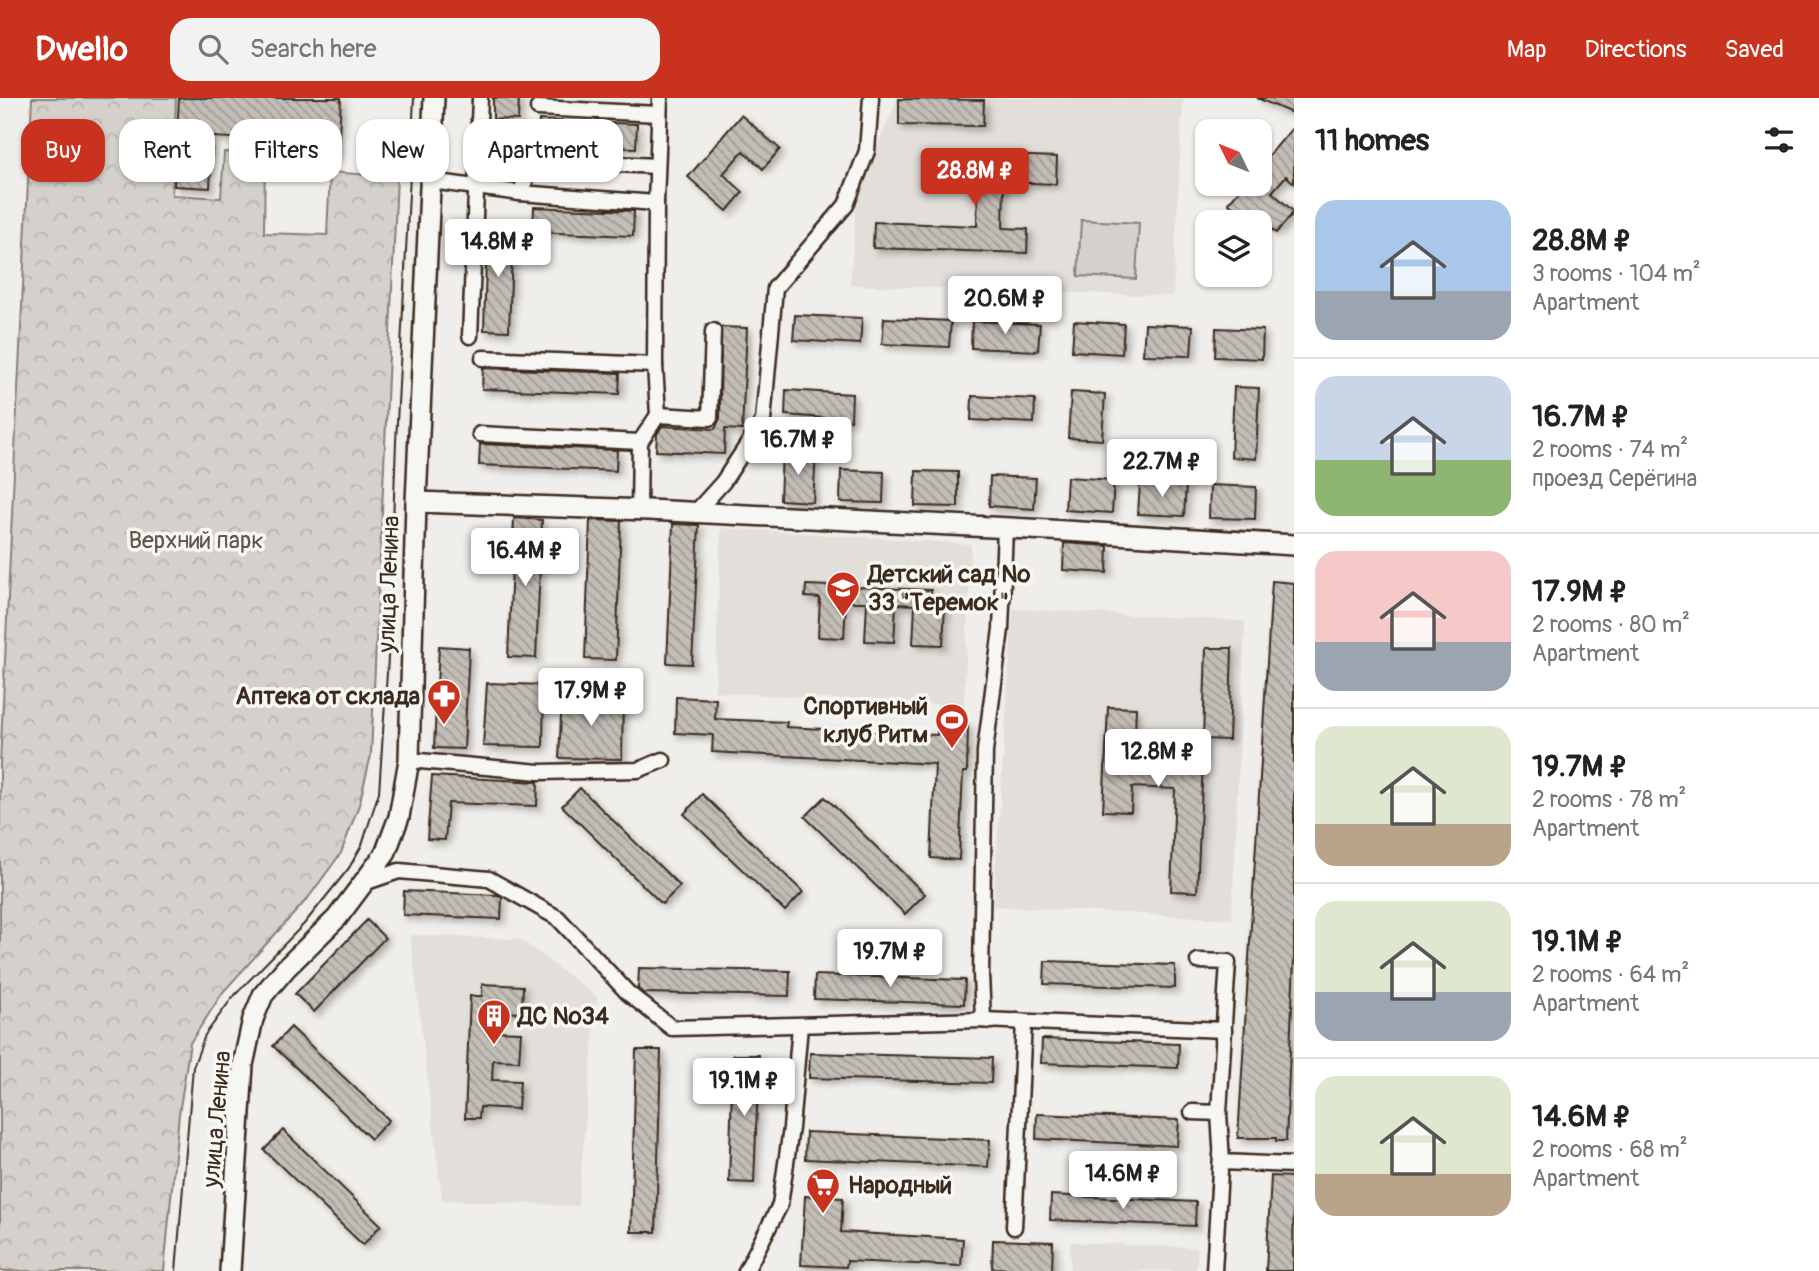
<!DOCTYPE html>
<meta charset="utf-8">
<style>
body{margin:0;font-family:Pangolin,sans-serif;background:#f2f2f2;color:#222;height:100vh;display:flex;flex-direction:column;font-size:26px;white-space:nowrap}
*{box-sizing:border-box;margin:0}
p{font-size:23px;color:#767676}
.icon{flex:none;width:38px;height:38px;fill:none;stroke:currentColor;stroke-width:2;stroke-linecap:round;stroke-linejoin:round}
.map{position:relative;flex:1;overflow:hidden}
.details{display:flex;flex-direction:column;background:#fff;width:525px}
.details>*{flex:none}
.hud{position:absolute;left:21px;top:21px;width:665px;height:63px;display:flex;gap:14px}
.needle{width:46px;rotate:313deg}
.fabs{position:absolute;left:1195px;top:21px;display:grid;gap:14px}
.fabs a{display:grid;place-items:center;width:77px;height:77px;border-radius:14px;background:#fff;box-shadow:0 2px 5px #0004;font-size:35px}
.price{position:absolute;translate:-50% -60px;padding:0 16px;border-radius:7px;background:#fff;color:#222;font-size:23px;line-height:46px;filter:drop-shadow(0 2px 4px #0008)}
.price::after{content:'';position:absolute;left:50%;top:42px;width:21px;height:16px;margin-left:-10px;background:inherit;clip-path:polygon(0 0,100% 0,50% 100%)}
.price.active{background:#c8321e;color:#fff}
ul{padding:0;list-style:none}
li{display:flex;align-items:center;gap:21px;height:175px;padding:0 21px}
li+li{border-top:2px solid #e0e0e0}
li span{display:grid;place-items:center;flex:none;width:196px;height:140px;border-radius:21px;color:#555}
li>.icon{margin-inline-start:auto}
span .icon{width:84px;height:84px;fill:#fffc;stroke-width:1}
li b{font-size:30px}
h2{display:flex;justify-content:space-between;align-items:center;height:84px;padding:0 21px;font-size:30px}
.tag{padding:0 24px;border-radius:21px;background:#fff;box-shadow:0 2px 5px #0004;font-size:24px;line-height:63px}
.tag.active{background:#c8321e;color:#fff}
header{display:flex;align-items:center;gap:42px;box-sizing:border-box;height:98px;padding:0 35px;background:#c8321e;color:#fff}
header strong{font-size:33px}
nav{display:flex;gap:38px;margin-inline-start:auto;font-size:24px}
.search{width:490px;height:63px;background:#f2f2f2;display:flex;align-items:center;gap:18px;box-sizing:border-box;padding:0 24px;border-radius:21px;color:#767676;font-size:26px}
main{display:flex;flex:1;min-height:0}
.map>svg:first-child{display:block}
</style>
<header>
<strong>Dwello</strong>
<div class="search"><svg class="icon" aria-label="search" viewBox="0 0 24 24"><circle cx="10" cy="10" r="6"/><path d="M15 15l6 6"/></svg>Search here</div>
<nav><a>Map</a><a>Directions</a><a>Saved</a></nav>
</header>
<main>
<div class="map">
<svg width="1294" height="1173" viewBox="0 0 1294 1173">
<defs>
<pattern id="forest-crowns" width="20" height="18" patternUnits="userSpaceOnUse" patternTransform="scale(1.75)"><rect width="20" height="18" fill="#d4d1cc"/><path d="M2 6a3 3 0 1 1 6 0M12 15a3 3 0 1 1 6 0" fill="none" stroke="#b7b4af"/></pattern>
<pattern id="building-back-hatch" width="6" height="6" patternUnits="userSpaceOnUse" patternTransform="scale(1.75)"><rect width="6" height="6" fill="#c2bdb7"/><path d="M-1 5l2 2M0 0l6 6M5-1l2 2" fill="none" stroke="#9f9a94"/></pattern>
<filter id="shadow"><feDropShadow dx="4" dy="4" stdDeviation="3.5" flood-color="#0004"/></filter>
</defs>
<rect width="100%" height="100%" fill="#efeeea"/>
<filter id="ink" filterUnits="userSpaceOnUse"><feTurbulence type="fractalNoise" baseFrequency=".0143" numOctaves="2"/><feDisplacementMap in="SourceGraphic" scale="14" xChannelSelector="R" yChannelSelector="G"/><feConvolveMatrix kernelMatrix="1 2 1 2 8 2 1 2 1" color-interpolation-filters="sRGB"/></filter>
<g filter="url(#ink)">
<!-- built -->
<g fill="#e2dfdb">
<polygon points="898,0 1183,0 1173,198 850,187 857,94"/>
<polygon points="721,430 971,446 964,608 715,594"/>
<polygon points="1013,511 1245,523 1232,821 993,808"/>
<polygon points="410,837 520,841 597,899 578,1108 442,1102"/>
<polygon points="1070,1144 1198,1150 1196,1173 1070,1173"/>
</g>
<!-- grass -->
<polygon fill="#d4d1cc" stroke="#887e75" stroke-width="2" points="1081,122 1139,125 1136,181 1078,178"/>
<!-- forest -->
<polygon fill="url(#forest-crowns)" stroke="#887e75" stroke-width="2" points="32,0 176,0 172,97 221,100 224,54 265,55 264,135 327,137 330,74 397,79 371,657 359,707 341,755 308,800 223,894 190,945 179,1016 164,1173 0,1173 0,666"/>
<!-- building -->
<g fill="url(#building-back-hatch)" stroke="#3b2a1e" stroke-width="2" filter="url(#shadow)">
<polygon points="179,0 341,0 338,58 282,55 283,43 213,39 210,90 174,88"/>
<polygon points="493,0 519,0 518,22 493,21"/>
<polygon points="1257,0 1294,0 1294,16"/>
<polygon points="899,1 984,2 983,28 899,27"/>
<polygon points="741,17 780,51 763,71 743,53 723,76 743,94 727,113 688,79"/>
<polygon points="539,22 637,26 636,50 538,46"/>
<polygon points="1294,28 1294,85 1286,78 1272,94 1294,114 1276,135 1246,110 1240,116 1228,105 1245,86 1260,86 1260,68"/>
<polygon points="952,55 1057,59 1056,86 1004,84 1003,130 1028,131 1027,155 873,150 874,124 977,128 978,83 951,82"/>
<polygon points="534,109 634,113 633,138 533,134"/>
<polygon points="487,129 513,130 509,233 484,232"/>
<polygon points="795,217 862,220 860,246 793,242"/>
<polygon points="884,220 951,223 949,249 882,246"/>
<polygon points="972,223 1040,226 1038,253 971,250"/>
<polygon points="1074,223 1124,226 1122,256 1072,253"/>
<polygon points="1145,226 1193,228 1191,258 1143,257"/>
<polygon points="721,229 747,230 742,332 725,331 724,356 656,353 657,336 662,328 715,331 720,320"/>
<polygon points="1216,230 1263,232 1262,261 1215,259"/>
<polygon points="483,270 620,275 619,296 482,291"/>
<polygon points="1234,289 1259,290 1256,361 1231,359"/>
<polygon points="786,292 852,296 851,322 785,317"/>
<polygon points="1071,294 1105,296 1102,342 1068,340"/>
<polygon points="972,298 1035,301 1034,325 971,322"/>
<polygon points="480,346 617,352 616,373 479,367"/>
<polygon points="782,354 816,355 813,404 780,402"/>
<polygon points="841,372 884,374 883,405 840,404"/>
<polygon points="916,373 958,374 958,409 915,408"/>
<polygon points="990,378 1036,380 1034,411 989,408"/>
<polygon points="1067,379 1114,382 1112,415 1065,412"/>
<polygon points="1140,384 1186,386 1184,418 1138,416"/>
<polygon points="1210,387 1256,389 1255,421 1209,420"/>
<polygon points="514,420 542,422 536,560 508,559"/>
<polygon points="590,422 621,423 616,562 585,561"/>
<polygon points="673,426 699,427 692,566 667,565"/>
<polygon points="1064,445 1108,448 1107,475 1063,472"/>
<polygon points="1272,483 1294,485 1294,862 1286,1043 1276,1043 1276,1040 1238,1040"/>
<polygon points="806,487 931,492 931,506 945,506 943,547 913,546 915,507 896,506 894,544 865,543 867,504 846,504 844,540 818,539 820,500 805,499"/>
<polygon points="439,548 469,550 464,651 434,650"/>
<polygon points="1206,550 1232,550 1229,642 1203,641"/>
<polygon points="487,585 544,587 543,649 483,648"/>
<polygon points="562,598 623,599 622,661 559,660"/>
<polygon points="676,599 716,601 715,621 787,624 786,629 937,637 938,626 968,626 967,674 963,674 959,762 931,760 935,666 712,654 713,637 675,635"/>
<polygon points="1108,609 1136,610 1134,661 1176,662 1177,640 1204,642 1197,794 1171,793 1175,691 1132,689 1131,714 1103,713"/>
<polygon points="432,678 538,684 537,708 448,705 445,742 427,741"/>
<polygon points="580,690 680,788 662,806 562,708"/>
<polygon points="702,696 803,794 785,813 684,716"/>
<polygon points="825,699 925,796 905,816 805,719"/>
<polygon points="404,793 497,797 502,799 501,821 403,817"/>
<polygon points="367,822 385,840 314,914 295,896"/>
<polygon points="1045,863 1175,867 1175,890 1044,886"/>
<polygon points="639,870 790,873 789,898 643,895 638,891"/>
<polygon points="815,877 965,882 964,906 814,901"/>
<polygon points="482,886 523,888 522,915 495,914 494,933 521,934 519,963 493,962 492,982 520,983 518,1011 480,1009 479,1020 465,1020 470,898 482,898"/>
<polygon points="291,929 389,1022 371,1041 273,948"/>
<polygon points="1042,941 1179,946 1178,970 1041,965"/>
<polygon points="636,952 661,952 656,1134 631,1134"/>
<polygon points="810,955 992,960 991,985 809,980"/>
<polygon points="733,957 759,957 754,1085 729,1084"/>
<polygon points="1037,1016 1179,1022 1177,1048 1036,1041"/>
<polygon points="283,1032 381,1127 363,1147 264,1052"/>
<polygon points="806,1034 990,1042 988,1069 805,1061"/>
<polygon points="1271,1078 1294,1079 1293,1173 1266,1173"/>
<polygon points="1051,1097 1196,1104 1195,1128 1050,1122"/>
<polygon points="805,1098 843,1100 841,1134 963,1141 961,1168 847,1163 846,1169 801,1167"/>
<polygon points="993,1142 1053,1144 1052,1173 992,1170"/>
</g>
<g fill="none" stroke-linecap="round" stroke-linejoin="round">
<!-- street casing -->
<g stroke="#3b2a1e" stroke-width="19">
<g id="street">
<polyline points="538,10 659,16"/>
<polyline points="431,83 520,95 656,105"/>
<polyline points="520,95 534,62 657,68"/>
<polyline points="470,238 480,0"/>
<polyline points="483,260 655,267"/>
<polyline points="658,317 655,267 656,105 660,0"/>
<polyline points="480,336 640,344"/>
<polyline points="639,412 640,344 658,317 710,320 713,233"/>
<polyline points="695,415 723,384 763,323 775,190 846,107 867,53 871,0"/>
<polyline points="409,662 539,674 638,672 663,662"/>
<polyline points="364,785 399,773 489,781 558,820 628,895 672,930 983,922 1224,932 1219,1015 1222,1064 1294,1067"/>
<polyline points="1198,863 1228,864 1223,941"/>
<polyline points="992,923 983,922 981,876 985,653 1001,531 1005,430"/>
<polyline points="1192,1014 1219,1015"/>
<polyline points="1014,1129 1024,924 1016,923"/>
<polyline points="746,1173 780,1107 791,1030 800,928"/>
<polyline points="1214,1173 1221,1056"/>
</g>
</g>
<!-- secondary casing -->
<g stroke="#3b2a1e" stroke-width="24">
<g id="secondary">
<polyline points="416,404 648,412 1049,432 1294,447"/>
<polyline points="230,1173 243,967 253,921 263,897 286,870 337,820 385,756 399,719 409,662 416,404 434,0"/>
</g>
</g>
<!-- street -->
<use href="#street" stroke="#f6f6f2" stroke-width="14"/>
<!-- secondary -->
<use href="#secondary" stroke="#f6f6f2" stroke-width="19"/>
<!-- tram -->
<polyline stroke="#3b2a1e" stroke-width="2" points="176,1173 193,969 205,937 232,900 304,826 349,770 362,747 379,694 388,560 396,344 414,0"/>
</g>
</g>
<!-- icons -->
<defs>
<g id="school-pin" transform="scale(1.75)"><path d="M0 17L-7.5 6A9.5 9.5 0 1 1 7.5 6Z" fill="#c8321e" stroke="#f6f6f2"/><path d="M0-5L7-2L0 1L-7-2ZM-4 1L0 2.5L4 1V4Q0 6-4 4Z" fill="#fff"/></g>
<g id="pharmacy-pin" transform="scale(1.75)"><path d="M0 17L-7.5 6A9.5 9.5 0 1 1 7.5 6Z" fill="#c8321e" stroke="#f6f6f2"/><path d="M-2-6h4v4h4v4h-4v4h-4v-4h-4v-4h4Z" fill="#fff"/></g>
<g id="stadium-pin" transform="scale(1.75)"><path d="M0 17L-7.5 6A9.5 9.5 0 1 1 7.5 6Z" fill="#c8321e" stroke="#f6f6f2"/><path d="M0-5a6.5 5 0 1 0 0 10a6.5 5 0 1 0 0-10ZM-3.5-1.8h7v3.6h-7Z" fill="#fff"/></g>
<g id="building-pin" transform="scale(1.75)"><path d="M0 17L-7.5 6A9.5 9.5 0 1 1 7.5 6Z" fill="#c8321e" stroke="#f6f6f2"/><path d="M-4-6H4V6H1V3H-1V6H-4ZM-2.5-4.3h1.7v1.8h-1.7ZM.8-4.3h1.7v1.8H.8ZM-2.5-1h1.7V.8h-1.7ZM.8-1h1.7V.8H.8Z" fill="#fff"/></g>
<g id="supermarket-pin" transform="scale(1.75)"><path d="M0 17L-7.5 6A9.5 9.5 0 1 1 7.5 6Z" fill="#c8321e" stroke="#f6f6f2"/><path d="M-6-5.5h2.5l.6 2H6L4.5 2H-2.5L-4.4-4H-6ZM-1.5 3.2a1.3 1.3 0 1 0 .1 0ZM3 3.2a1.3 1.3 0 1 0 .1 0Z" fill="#fff"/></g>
</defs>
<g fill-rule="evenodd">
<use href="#school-pin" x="843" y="490"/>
<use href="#pharmacy-pin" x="444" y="598"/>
<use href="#stadium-pin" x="952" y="622"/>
<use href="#building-pin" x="494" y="918"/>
<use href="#supermarket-pin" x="823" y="1087"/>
</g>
<g text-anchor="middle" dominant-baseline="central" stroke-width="7" stroke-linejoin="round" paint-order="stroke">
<!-- park labels -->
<g font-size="24" fill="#61544a" stroke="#f6f6f2">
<text x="196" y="442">Верхний парк</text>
</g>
<!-- poi labels -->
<g font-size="24" font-weight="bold" fill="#3b2a1e" stroke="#f6f6f2" text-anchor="start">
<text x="868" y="476">Детский сад №<tspan x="868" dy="28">33 "Теремок"</tspan></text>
<text x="420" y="598" text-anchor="end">Аптека от склада</text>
<text x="928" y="608" text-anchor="end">Спортивный<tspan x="928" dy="28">клуб Ритм</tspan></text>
<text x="518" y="918">ДС №34</text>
<text x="848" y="1087">Народный</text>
</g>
<!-- street labels -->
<g font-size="24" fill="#3b2a1e" stroke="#f6f6f2">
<text transform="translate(389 486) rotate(-88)">улица Ленина</text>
<text transform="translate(217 1021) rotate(-85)">улица Ленина</text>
</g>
</g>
</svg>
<div class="fabs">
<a><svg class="needle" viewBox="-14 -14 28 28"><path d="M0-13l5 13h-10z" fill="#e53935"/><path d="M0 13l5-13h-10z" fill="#767676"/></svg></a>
<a><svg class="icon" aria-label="layers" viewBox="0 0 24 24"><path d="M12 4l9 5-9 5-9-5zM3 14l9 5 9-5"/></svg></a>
</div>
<b class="price active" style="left:975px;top:110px">28.8M ₽</b>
<b class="price" style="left:498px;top:181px">14.8M ₽</b>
<b class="price" style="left:1005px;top:238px">20.6M ₽</b>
<b class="price" style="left:798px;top:379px">16.7M ₽</b>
<b class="price" style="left:1162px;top:401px">22.7M ₽</b>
<b class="price" style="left:525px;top:490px">16.4M ₽</b>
<b class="price" style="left:591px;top:630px">17.9M ₽</b>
<b class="price" style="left:1158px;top:691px">12.8M ₽</b>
<b class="price" style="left:890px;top:891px">19.7M ₽</b>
<b class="price" style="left:744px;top:1020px">19.1M ₽</b>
<b class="price" style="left:1123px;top:1113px">14.6M ₽</b>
<div class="hud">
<a class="tag active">Buy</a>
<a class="tag">Rent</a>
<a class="tag">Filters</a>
<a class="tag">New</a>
<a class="tag">Apartment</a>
</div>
</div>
<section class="details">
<h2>11 homes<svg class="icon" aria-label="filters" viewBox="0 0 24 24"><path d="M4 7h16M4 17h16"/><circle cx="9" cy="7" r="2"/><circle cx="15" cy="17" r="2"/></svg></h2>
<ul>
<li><span style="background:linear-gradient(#a9c7e8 65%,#9aa5b1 0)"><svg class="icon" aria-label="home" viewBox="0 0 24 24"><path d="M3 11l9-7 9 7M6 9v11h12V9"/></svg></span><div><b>28.8M ₽</b><p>3 rooms · 104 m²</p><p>Apartment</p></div></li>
<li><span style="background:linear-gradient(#c9d6e8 60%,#8fb573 0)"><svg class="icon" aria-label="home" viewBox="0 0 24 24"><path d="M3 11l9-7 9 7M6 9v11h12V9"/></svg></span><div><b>16.7M ₽</b><p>2 rooms · 74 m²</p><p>проезд Серёгина</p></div></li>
<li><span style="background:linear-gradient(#f6c9c9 65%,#9aa5b1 0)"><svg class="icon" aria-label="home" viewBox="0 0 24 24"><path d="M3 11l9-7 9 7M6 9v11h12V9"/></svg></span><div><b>17.9M ₽</b><p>2 rooms · 80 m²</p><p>Apartment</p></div></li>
<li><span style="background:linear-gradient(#dfe7d0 70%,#b9a48a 0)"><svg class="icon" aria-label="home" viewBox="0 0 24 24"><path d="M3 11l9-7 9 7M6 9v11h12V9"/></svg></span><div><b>19.7M ₽</b><p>2 rooms · 78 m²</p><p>Apartment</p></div></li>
<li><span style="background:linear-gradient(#dfe7d0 65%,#9aa5b1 0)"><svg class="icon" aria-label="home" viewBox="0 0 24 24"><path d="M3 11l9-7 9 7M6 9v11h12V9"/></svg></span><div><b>19.1M ₽</b><p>2 rooms · 64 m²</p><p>Apartment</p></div></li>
<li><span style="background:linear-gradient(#dfe7d0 70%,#b9a48a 0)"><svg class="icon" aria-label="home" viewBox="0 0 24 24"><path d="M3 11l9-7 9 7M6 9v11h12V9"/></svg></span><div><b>14.6M ₽</b><p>2 rooms · 68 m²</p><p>Apartment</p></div></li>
</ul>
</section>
</main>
